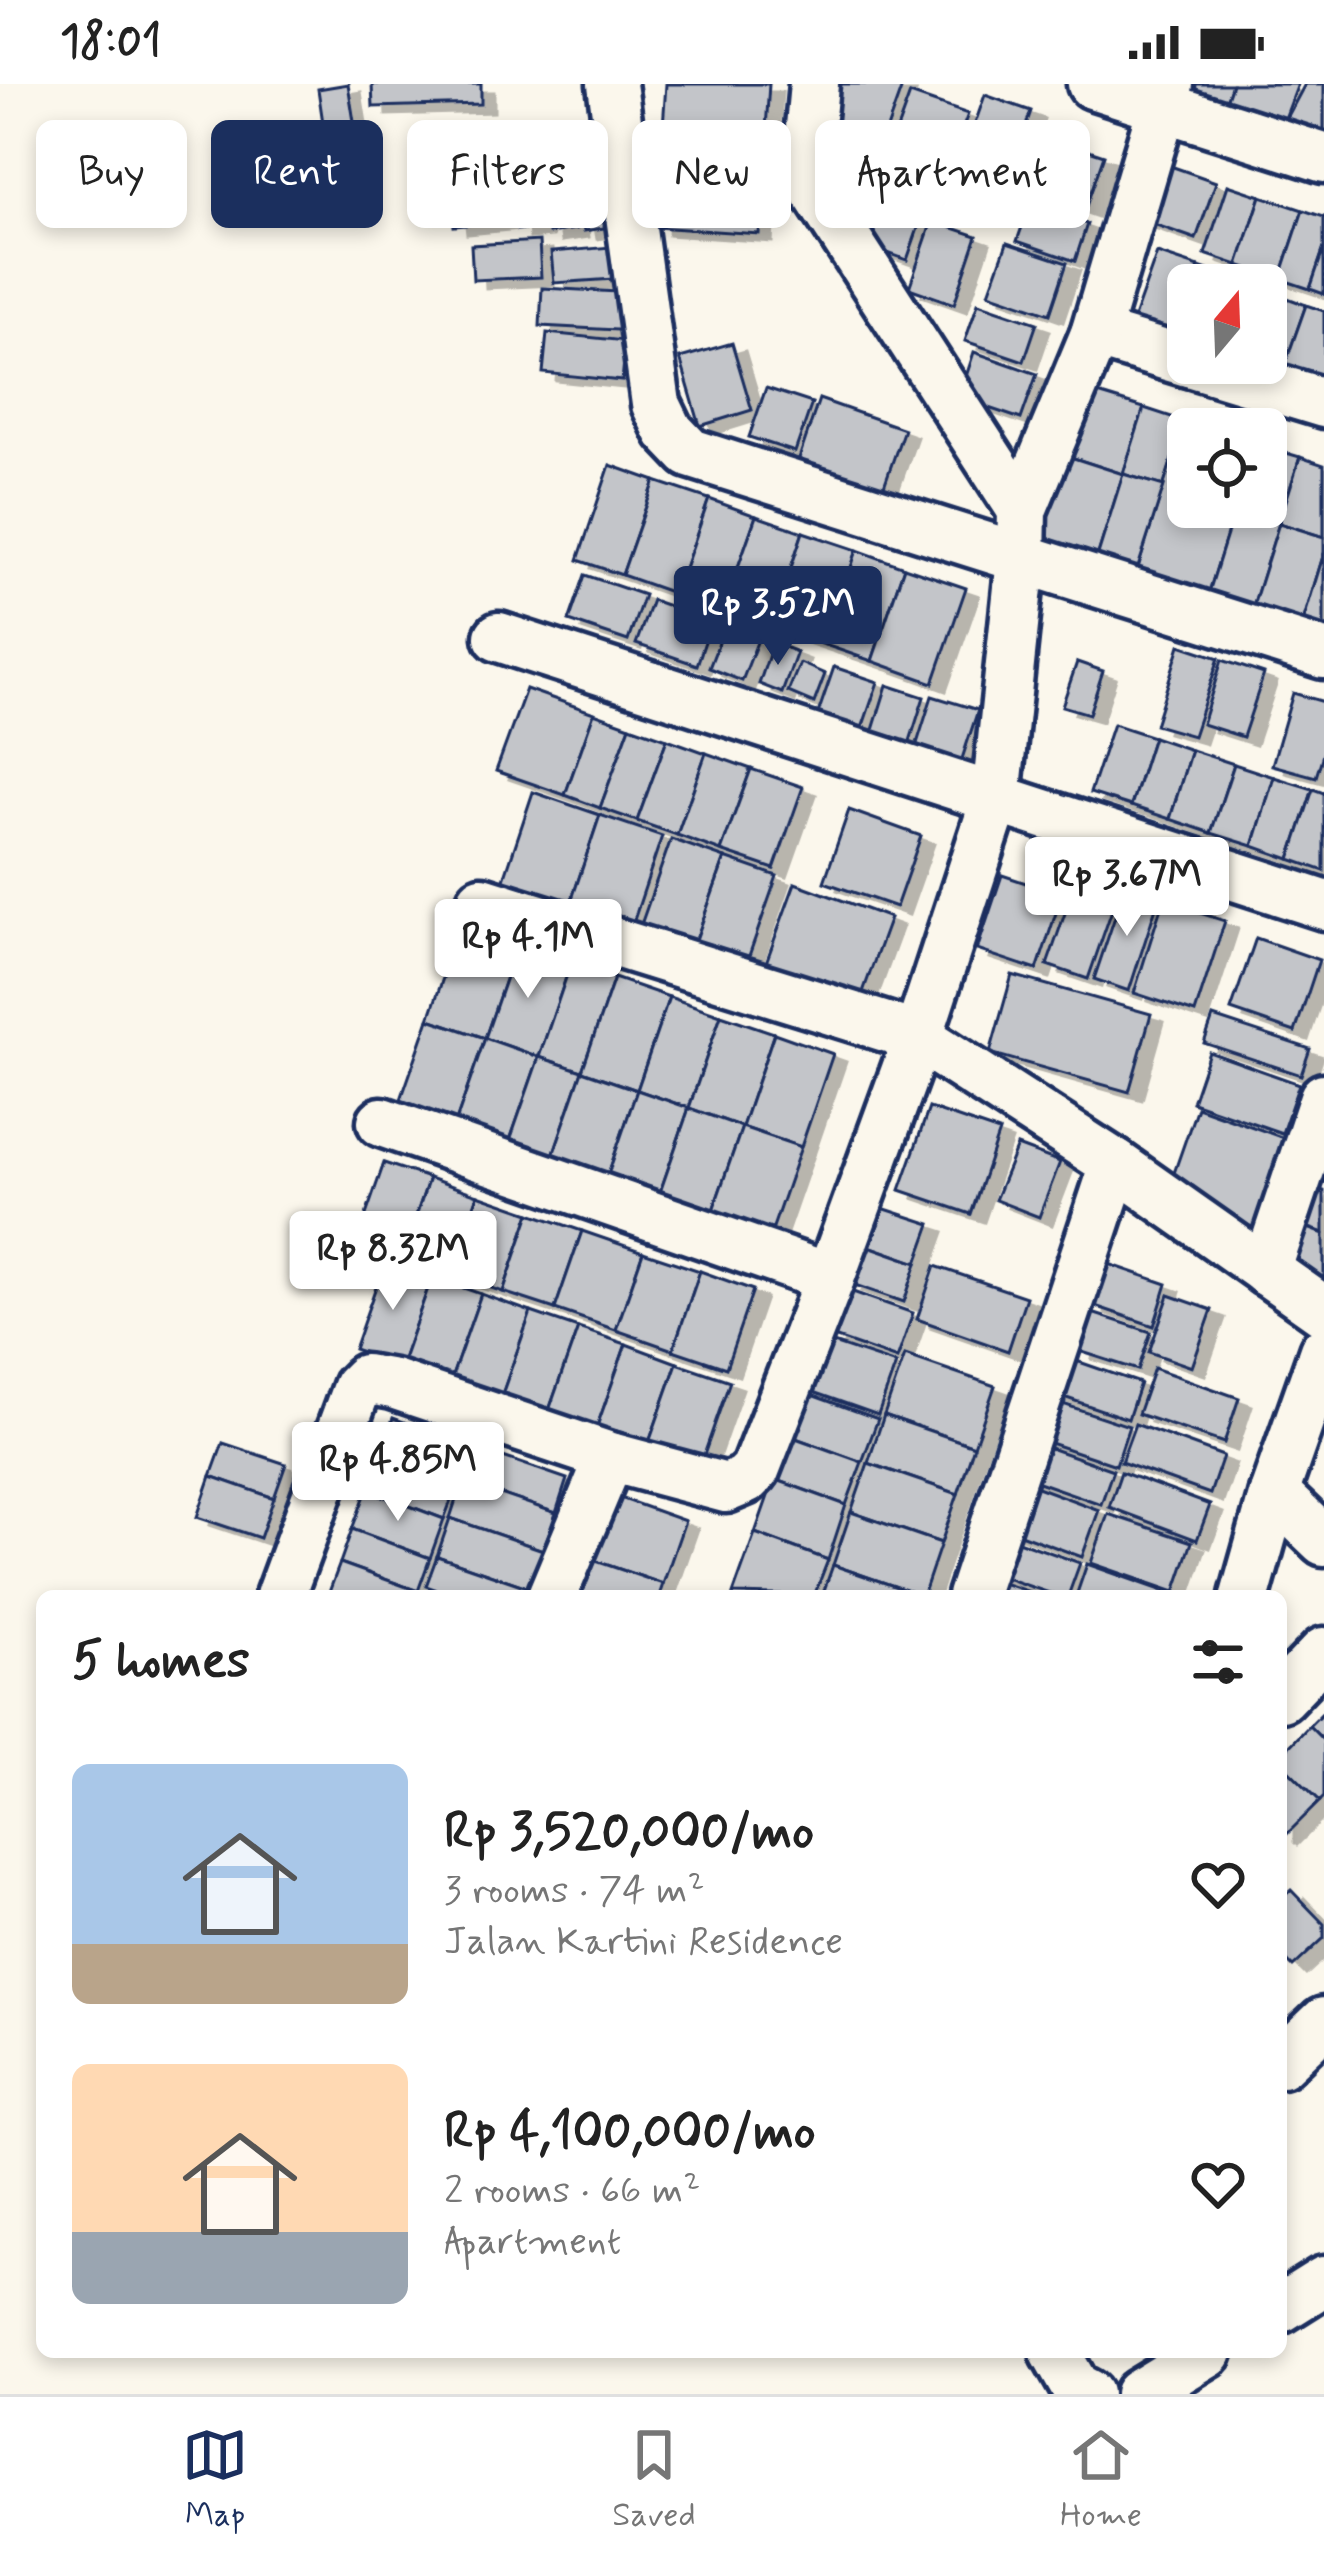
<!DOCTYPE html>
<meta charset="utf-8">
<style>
body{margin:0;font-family:Mynerve,sans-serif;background:#f6f6f6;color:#222;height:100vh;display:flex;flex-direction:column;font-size:45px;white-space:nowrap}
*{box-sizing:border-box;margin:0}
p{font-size:39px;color:#767676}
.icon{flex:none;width:66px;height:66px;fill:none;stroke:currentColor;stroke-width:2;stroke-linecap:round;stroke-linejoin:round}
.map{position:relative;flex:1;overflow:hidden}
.sheet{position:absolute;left:36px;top:1506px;width:1251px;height:768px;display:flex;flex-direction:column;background:#fff;border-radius:18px;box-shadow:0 6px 18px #0003}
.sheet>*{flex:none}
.banner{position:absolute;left:36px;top:36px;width:1254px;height:108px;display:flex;gap:24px}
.needle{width:78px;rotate:19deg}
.buttons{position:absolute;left:1167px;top:180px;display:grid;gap:24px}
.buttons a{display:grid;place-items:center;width:120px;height:120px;border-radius:18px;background:#fff;box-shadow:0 6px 18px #0003;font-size:60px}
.price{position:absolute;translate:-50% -102px;padding:0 27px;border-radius:12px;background:#fff;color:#222;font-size:39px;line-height:78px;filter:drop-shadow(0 3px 6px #0008)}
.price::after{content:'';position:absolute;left:50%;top:72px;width:36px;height:27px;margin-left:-18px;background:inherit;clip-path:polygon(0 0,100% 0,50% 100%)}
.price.active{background:#1b2f5e;color:#fff}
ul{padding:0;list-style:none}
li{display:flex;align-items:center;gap:36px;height:300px;padding:0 36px}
li span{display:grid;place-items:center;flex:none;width:336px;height:240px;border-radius:18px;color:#555}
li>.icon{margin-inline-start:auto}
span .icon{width:144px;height:144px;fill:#fffc;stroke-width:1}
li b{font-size:51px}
h2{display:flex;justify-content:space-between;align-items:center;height:144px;padding:0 36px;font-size:51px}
.chip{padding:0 42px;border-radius:18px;background:#fff;box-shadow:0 6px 18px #0003;font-size:42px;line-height:108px}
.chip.active{background:#1b2f5e;color:#fff}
.status{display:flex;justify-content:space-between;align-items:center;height:84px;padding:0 60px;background:#fff;direction:ltr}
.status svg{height:33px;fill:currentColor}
.menu{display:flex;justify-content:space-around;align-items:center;height:168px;border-top:3px solid #e0e0e0;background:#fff;font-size:33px;color:#767676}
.menu a{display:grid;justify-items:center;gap:6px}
.menu .active{color:#1b2f5e}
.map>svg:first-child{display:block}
</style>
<div class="status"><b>18:01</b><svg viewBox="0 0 49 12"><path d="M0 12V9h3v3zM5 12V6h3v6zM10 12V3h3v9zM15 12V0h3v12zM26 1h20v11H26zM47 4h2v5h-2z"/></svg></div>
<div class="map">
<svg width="1324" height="2310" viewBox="0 0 1324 2310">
<defs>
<filter id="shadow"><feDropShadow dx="13" dy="8" stdDeviation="0" flood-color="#0004"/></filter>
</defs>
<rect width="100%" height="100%" fill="#fbf7ec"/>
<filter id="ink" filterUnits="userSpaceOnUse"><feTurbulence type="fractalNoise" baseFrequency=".00833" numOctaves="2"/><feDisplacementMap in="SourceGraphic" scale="24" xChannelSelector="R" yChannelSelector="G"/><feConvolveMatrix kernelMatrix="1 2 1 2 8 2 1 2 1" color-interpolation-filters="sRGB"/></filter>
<g filter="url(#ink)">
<!-- building -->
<g fill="#c3c5c9" stroke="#1b2f5e" stroke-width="3" filter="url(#shadow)">
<polygon points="348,0 359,69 328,73 318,5"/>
<polygon points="372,0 481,0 481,20 373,23"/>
<polygon points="666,0 769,0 759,150 656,143"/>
<polygon points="840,0 903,0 883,56 827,37"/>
<polygon points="1186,0 1232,0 1224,23 1184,4"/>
<polygon points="1232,0 1298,0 1281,45 1224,23"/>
<polygon points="1305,0 1324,0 1324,57 1281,45"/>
<polygon points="910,10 968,30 944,94 887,73"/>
<polygon points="985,11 1031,27 1004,104 958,88"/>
<polygon points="500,51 503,80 419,88 416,58"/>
<polygon points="1047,52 1104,71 1085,125 1029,105"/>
<polygon points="1162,79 1216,98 1196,155 1142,136"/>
<polygon points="881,89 931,107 907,176 857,158"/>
<polygon points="537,99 540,144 517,146 513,101"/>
<polygon points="570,99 576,145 549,149 542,102"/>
<polygon points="610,99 617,142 584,147 577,105"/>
<polygon points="503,101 507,137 454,142 450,106"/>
<polygon points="1228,101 1261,112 1238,181 1205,170"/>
<polygon points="1261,112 1303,126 1280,195 1238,181"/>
<polygon points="1030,120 1087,140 1075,177 1017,157"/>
<polygon points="1303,126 1324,133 1324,164 1310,205 1280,195"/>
<polygon points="932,137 977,152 954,220 909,204"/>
<polygon points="539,157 541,193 473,196 471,161"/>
<polygon points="1007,159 1067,179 1050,230 989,209"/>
<polygon points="611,163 614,195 554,199 551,168"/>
<polygon points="1324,164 1324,210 1310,205"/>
<polygon points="1157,169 1199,183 1193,201 1188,201 1188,216 1172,263 1129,248"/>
<polygon points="1199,183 1233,195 1231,201 1193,201"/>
<polygon points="542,204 637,209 636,247 540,242"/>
<polygon points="1266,206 1306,221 1278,300 1266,279"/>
<polygon points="978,219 1037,239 1024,277 965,257"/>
<polygon points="1306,221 1324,227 1324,284 1314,312 1278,300"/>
<polygon points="547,249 626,257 622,297 543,289"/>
<polygon points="732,259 752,326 700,342 680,274"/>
<polygon points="974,268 1037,290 1021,335 959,314"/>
<polygon points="1075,303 1144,324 1123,390 1055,368"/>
<polygon points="766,304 812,319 795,368 749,353"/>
<polygon points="819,315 904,345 876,425 792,395"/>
<polygon points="1144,324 1184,337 1164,402 1123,390"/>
<polygon points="1184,337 1209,345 1188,345 1188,423 1235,425 1205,521 1133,499"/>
<polygon points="1266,363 1300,373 1249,535 1205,521 1235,425 1230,423 1266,423"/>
<polygon points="1055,368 1123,390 1093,486 1025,465"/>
<polygon points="1300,373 1324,381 1324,453 1279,439"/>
<polygon points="610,381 655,397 622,491 578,476"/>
<polygon points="1123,390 1164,402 1133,499 1093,486"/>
<polygon points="655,397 709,415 676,510 622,491"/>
<polygon points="709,415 756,432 723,526 676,510"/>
<polygon points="756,432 803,448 771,543 723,526"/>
<polygon points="1279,439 1324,453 1324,469 1299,551 1249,535"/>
<polygon points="803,448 857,466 825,561 771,543"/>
<polygon points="857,466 904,483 872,577 825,561"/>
<polygon points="1324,469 1324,559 1299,551"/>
<polygon points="904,483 966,504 933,599 872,577"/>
<polygon points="585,491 644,511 628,557 569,537"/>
<polygon points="652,516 712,537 697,581 636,560"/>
<polygon points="726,540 759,553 742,597 709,584"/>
<polygon points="773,559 797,568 782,609 759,600"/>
<polygon points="1180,561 1219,574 1193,652 1155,641"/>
<polygon points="1222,576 1264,590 1243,653 1202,640"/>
<polygon points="1077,578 1103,587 1089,630 1062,622"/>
<polygon points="800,579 825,590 814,619 788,608"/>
<polygon points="834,583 878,598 857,659 813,644"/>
<polygon points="887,601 924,613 905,673 868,662"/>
<polygon points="526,605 594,629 565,711 496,687"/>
<polygon points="1293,609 1324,618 1324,667 1316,693 1272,681"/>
<polygon points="932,612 978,626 959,684 914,669"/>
<polygon points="594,629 630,642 600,724 565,711"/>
<polygon points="1113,640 1153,653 1131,722 1090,709"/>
<polygon points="630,642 667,655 637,737 600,724"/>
<polygon points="1153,653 1191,666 1170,735 1131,722"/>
<polygon points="667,655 706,669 677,751 637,737"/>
<polygon points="1191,666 1234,680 1211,749 1170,735"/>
<polygon points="706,669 751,685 721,767 677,751"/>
<polygon points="1234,680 1274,693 1253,762 1211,749"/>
<polygon points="751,685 803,703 774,785 721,767"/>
<polygon points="1274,693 1313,705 1290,775 1253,762"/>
<polygon points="1313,705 1324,709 1324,787 1290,775"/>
<polygon points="533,708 600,731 568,827 501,804"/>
<polygon points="849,726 921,752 896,823 824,798"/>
<polygon points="600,731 662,752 630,848 568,827"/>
<polygon points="671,755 725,774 692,867 638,849"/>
<polygon points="725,774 777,792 744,886 692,867"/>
<polygon points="1079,789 1120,803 1088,895 1047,881"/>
<polygon points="1002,791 1062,811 1037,886 977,866"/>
<polygon points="795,799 890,834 855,930 760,895"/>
<polygon points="1125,803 1159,814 1129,907 1094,895"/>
<polygon points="1163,817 1225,837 1195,929 1134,909"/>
<polygon points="461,841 517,861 485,954 429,935"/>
<polygon points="1256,854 1319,876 1295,948 1231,926"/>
<polygon points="517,861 571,879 539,973 485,954"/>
<polygon points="571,879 614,894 582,987 539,973"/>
<polygon points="1012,891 1151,930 1129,1008 990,969"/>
<polygon points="614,894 669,913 637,1006 582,987"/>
<polygon points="669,913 721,931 689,1024 637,1006"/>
<polygon points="721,931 774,949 742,1043 689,1024"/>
<polygon points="1213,933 1310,965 1301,991 1204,959"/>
<polygon points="429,935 485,954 454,1043 398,1024"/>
<polygon points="774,949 833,970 801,1063 742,1043"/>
<polygon points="485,954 539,973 508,1062 454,1043"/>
<polygon points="1209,968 1299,1000 1282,1049 1192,1018"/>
<polygon points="539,973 582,987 551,1077 508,1062"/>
<polygon points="582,987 637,1006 606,1096 551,1077"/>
<polygon points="637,1006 689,1024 658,1114 606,1096"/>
<polygon points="1197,1023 1292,1057 1260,1146 1166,1112"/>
<polygon points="689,1024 742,1043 711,1132 658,1114"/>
<polygon points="929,1024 999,1048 971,1130 900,1106"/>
<polygon points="742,1043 801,1063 770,1152 711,1132"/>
<polygon points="1017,1062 1060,1078 1039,1133 995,1116"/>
<polygon points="384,1079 429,1094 402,1173 357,1157"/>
<polygon points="429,1094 478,1111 451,1190 402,1173"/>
<polygon points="1315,1104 1324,1107 1324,1149 1303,1142"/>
<polygon points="478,1111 530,1129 503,1208 451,1190"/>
<polygon points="876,1122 931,1140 917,1179 863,1160"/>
<polygon points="530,1129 582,1147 555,1225 503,1208"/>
<polygon points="1300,1141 1324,1150 1324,1210 1281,1195"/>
<polygon points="582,1147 643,1168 616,1246 555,1225"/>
<polygon points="863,1160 917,1179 904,1218 849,1199"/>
<polygon points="643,1168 700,1187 673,1266 616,1246"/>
<polygon points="385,1177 432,1193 401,1281 354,1265"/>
<polygon points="1106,1179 1167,1200 1154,1242 1092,1221"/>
<polygon points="935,1182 1026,1213 1008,1267 917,1235"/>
<polygon points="700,1187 753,1206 726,1284 673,1266"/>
<polygon points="432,1193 481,1210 450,1298 401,1281"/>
<polygon points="847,1206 913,1229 897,1275 831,1252"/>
<polygon points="481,1210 531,1228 500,1316 450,1298"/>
<polygon points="1169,1211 1212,1226 1192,1283 1149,1268"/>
<polygon points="531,1228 578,1244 547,1332 500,1316"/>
<polygon points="1092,1229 1151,1248 1138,1286 1079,1267"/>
<polygon points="578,1244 626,1260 595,1348 547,1332"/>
<polygon points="827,1257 896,1280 878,1331 810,1307"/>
<polygon points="626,1260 677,1279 646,1367 595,1348"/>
<polygon points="905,1271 995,1302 974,1362 884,1331"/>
<polygon points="1062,1272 1140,1299 1128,1335 1049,1308"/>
<polygon points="677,1279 730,1297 699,1385 646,1367"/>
<polygon points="1154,1284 1239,1314 1224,1359 1138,1330"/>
<polygon points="806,1309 878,1335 862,1378 790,1352"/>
<polygon points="1039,1312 1129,1342 1116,1381 1026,1351"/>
<polygon points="884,1331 974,1362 958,1410 868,1379"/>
<polygon points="393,1334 471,1363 457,1401 379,1372"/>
<polygon points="1135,1340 1223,1372 1210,1410 1121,1378"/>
<polygon points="790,1352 862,1378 846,1421 774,1395"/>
<polygon points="1030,1357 1113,1386 1101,1420 1018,1391"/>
<polygon points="223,1359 286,1380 274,1414 211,1392"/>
<polygon points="474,1363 567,1395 556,1429 462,1397"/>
<polygon points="379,1372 457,1401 444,1435 367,1406"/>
<polygon points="868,1379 958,1410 941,1459 851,1428"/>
<polygon points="1121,1388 1210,1421 1197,1456 1109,1423"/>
<polygon points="211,1392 274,1414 260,1454 197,1433"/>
<polygon points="774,1395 846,1421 828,1476 755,1449"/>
<polygon points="1018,1396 1099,1426 1082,1473 1001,1443"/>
<polygon points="462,1397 556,1429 543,1466 450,1434"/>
<polygon points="367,1406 444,1435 430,1474 352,1445"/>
<polygon points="612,1411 685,1437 663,1500 590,1475"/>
<polygon points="851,1428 941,1459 923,1512 833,1481"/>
<polygon points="1108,1430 1192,1458 1175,1508 1091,1479"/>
<polygon points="450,1434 543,1466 530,1504 437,1472"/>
<polygon points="352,1445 430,1474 418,1507 340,1479"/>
<polygon points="755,1449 828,1476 814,1512 733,1510"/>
<polygon points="998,1450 1080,1479 1068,1512 1058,1512 985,1487"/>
<polygon points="437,1472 530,1504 527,1512 454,1512 426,1502"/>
<polygon points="590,1475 663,1500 659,1512 578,1511"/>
<polygon points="340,1479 418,1507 416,1512 328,1511"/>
<polygon points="1087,1480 1175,1511 1175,1512 1076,1512"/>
<polygon points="833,1481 923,1512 822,1512"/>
<polygon points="984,1493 1042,1512 978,1512"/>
<polygon points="1324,1627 1324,1657 1309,1642"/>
<polygon points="1309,1642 1324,1657 1324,1713 1320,1717 1281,1679 1281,1671"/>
<polygon points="1281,1679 1320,1717 1284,1753 1281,1750"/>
<polygon points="1291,1806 1324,1840 1324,1854 1293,1883 1281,1871 1281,1815"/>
</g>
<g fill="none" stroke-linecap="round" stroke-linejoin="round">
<!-- minor casing -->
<g stroke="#1b2f5e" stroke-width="57">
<g id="minor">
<polyline points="612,0 656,320 669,347 690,369 1324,570"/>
<polyline points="814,0 809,54 813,103 1022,426"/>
<polyline points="1092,0 1324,74"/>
<polyline points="1095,250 1188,278"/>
<polyline points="1192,279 1324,319"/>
<polyline points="499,553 1324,821"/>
<polyline points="482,817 918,953 1115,1080 1324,1227"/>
<polyline points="382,1038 830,1194"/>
<polyline points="1266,1187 1324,1014"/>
<polyline points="1274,1409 1324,1457"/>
<polyline points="280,1512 357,1303 365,1295 393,1300 610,1373 726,1404 745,1396 755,1386 830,1194 918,953 996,714 1021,475 1022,426 1095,250 1169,0"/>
<polyline points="552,1512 610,1373"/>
<polyline points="972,1512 1115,1080"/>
<polyline points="1245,1512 1274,1409 1324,1267"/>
<polyline points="1281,1613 1324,1568"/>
<polyline points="1281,1979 1324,1938"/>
<polyline points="1281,2224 1324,2197"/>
<polyline points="1055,2268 1075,2303 1088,2310"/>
<polyline points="1139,2310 1208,2268"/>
</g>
</g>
<!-- minor -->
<use href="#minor" stroke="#fbf7ec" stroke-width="48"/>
</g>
</g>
</svg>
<div class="buttons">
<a><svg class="needle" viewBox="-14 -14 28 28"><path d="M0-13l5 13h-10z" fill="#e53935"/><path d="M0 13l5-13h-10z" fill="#767676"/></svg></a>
<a><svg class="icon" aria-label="locate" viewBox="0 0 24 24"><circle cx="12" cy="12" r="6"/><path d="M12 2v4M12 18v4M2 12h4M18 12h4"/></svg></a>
</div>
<b class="price active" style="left:778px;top:584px">Rp 3.52M</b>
<b class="price" style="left:1127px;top:855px">Rp 3.67M</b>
<b class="price" style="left:528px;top:917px">Rp 4.1M</b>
<b class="price" style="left:393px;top:1229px">Rp 8.32M</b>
<b class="price" style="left:398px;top:1440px">Rp 4.85M</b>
<div class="banner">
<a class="chip">Buy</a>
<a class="chip active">Rent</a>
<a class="chip">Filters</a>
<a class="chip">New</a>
<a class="chip">Apartment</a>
</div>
<section class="sheet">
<h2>5 homes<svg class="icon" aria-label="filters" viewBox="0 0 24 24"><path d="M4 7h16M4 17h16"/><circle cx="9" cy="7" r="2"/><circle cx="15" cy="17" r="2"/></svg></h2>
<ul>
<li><span style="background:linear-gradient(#a9c7e8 75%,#b9a48a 0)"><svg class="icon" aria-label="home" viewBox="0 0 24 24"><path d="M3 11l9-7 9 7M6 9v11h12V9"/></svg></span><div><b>Rp 3,520,000/mo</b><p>3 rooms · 74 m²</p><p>Jalan Kartini Residence</p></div><svg class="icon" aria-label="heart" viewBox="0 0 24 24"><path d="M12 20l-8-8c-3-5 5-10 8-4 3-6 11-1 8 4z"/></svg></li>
<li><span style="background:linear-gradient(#ffd9b3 70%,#9aa5b1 0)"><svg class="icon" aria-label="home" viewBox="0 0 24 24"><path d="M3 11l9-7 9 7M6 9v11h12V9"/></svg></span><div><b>Rp 4,100,000/mo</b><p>2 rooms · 66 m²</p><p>Apartment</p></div><svg class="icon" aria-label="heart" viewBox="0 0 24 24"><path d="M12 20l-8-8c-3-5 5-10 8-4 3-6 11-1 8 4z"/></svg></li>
</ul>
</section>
</div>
<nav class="menu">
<a class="active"><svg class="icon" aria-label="map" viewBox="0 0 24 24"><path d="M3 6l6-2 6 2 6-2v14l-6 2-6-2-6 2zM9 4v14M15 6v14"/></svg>Map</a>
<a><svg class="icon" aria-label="saved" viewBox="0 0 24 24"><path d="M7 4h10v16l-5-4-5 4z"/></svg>Saved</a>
<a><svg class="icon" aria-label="home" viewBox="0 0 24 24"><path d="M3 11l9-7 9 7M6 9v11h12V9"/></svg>Home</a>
</nav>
